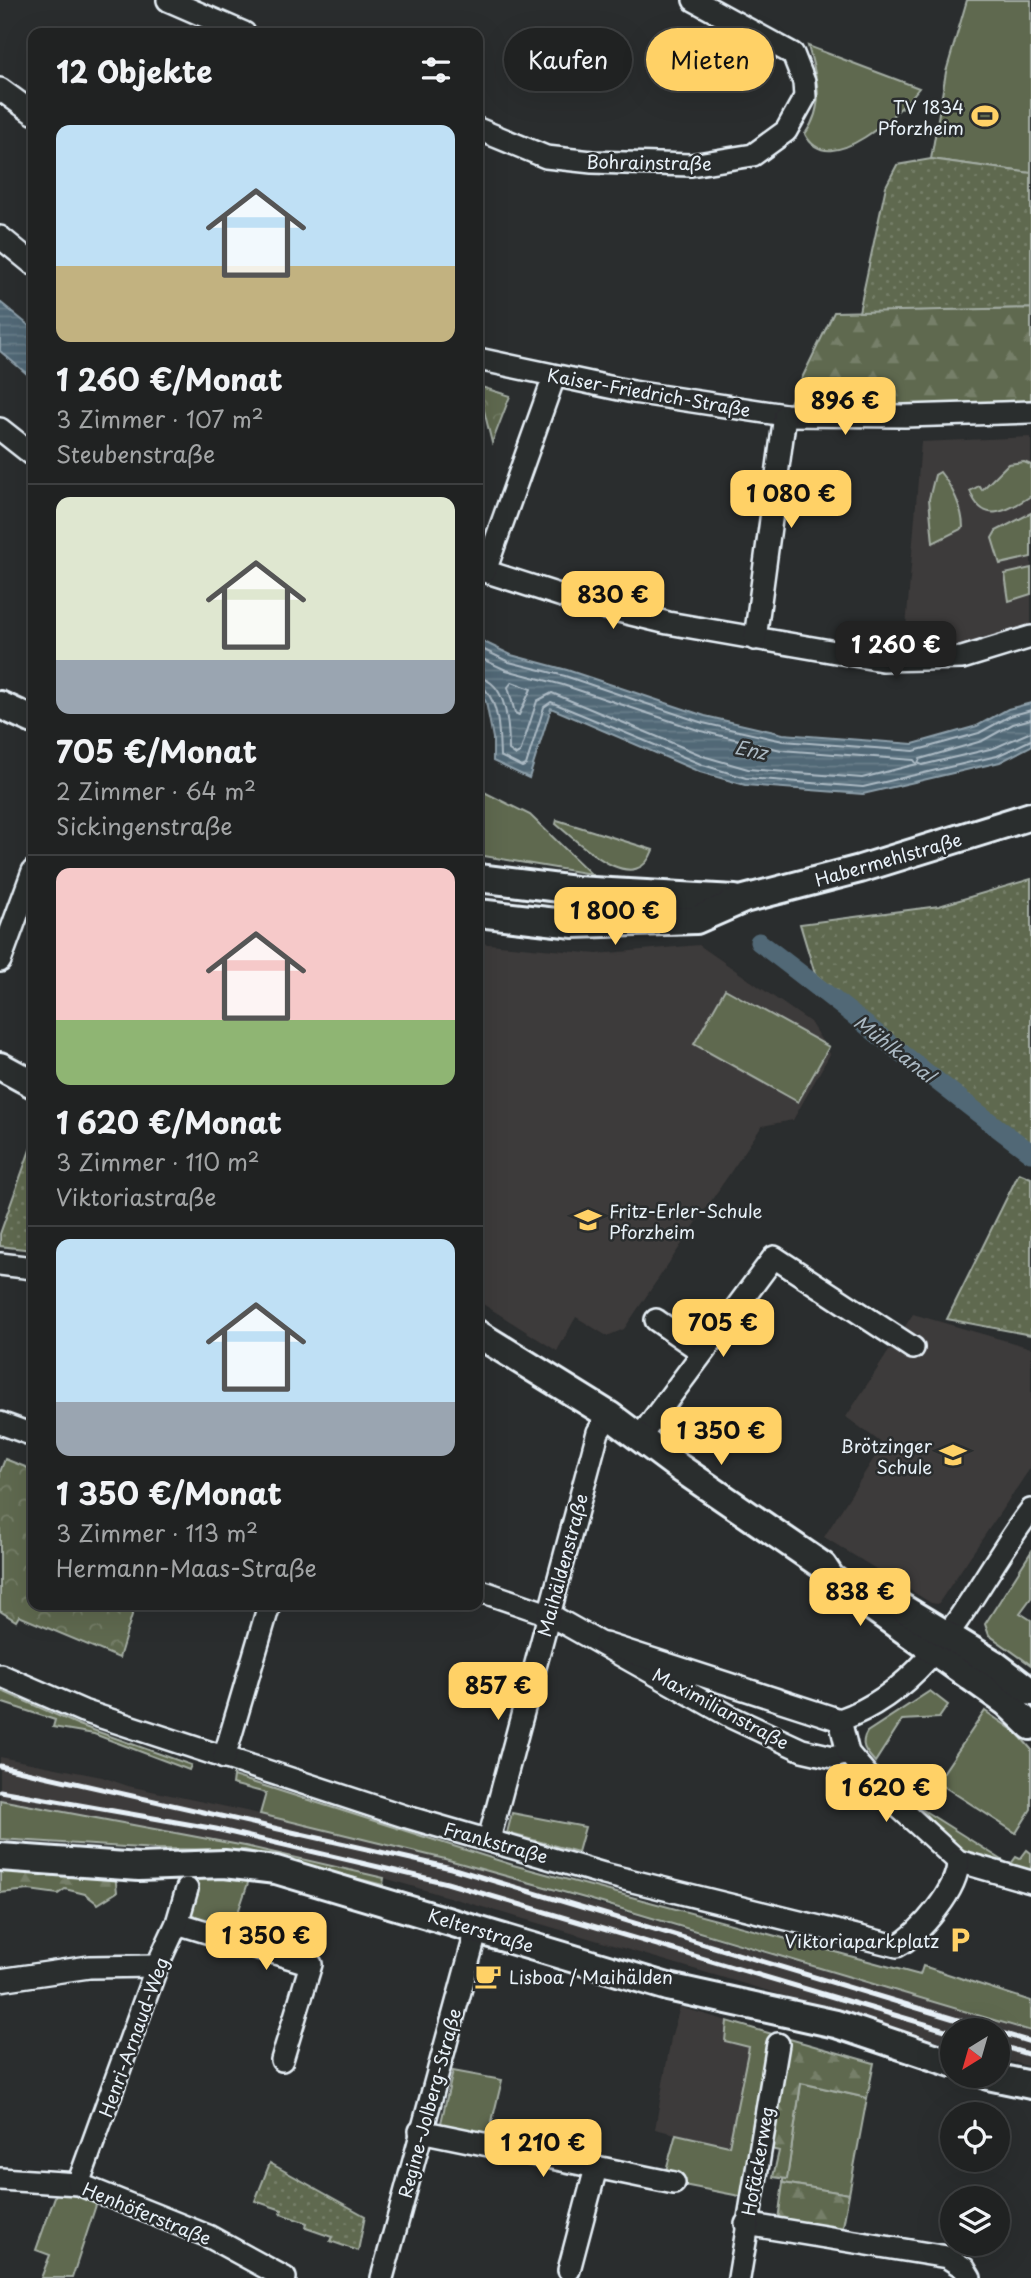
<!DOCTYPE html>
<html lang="de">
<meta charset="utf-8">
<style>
body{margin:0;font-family:"Playpen Sans",sans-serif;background:#2d2f2f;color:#f1f3f6;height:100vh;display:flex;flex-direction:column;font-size:26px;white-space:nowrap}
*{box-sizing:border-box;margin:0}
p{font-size:23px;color:#a2a4a5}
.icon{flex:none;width:38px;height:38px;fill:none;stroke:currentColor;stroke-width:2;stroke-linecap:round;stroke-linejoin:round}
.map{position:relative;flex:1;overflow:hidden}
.panel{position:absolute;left:28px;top:28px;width:455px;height:1582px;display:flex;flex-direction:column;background:#202222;border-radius:14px;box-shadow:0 7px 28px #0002,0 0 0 2px #3d3f40}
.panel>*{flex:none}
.banner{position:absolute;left:504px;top:28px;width:422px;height:63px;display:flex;gap:14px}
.needle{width:46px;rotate:217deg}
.buttons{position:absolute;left:940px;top:2018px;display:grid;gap:14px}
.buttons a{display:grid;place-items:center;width:70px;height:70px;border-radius:50%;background:#202222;box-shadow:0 7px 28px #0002,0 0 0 2px #3d3f40;font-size:35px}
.price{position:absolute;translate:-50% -60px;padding:0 16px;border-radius:14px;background:#ffd166;color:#111;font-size:23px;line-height:46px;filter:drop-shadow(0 2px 4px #0008)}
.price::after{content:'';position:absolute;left:50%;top:42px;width:21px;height:16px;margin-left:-10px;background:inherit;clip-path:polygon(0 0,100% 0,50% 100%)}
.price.selected{background:#222;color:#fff}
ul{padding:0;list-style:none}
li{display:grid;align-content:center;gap:14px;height:371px;padding:0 28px}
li+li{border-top:2px solid #3d3f40}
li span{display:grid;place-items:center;height:217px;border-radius:14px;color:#555}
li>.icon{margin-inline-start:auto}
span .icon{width:126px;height:126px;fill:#fffc;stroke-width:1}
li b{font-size:30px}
h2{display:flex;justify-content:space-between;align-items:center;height:84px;padding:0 28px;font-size:30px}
.chip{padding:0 24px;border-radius:32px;background:#202222;box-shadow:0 7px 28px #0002,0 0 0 2px #3d3f40;font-size:24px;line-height:63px}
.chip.selected{background:#ffd166;color:#111}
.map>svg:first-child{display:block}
</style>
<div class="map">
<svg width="1031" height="2278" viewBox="0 0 1031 2278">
<defs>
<pattern id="forest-firs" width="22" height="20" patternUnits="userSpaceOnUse" patternTransform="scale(1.75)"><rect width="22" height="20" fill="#5f694f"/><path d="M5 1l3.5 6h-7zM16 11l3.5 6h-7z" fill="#767f69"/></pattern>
<pattern id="park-crowns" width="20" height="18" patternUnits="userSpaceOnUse" patternTransform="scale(1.75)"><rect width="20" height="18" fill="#5f694f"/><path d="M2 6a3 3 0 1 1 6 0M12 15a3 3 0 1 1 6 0" fill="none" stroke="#767f69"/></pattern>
<pattern id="garden-dots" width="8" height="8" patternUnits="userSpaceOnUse" patternTransform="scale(1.75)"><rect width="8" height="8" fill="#5f694f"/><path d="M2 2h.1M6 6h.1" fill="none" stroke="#767f69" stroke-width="1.8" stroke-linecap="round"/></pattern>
<pattern id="water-rules" width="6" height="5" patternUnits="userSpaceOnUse" patternTransform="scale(1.75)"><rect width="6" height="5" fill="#516876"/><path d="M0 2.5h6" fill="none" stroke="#6a7e8a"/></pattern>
</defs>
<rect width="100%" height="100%" fill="#2a2d2e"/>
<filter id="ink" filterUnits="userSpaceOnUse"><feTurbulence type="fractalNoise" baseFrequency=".0143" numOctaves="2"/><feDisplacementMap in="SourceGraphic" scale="14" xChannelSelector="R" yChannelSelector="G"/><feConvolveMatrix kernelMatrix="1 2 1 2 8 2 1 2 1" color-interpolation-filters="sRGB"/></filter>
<g filter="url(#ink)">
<!-- built -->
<g fill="#3d3a3a">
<polygon points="1031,437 1031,628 948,660 904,653 921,442"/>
<polygon points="478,943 597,954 699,945 810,1022 830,1054 793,1120 762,1126 624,1329 607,1336 576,1317 557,1351 478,1301"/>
<polygon points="913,1314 1031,1348 1031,1467 938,1604 931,1603 824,1537 883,1444 846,1417"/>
<polygon points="0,1757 102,1777 128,1786 260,1814 445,1859 1031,2031 1031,2067 998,2058 998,2030 952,2030 952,2045 384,1878 245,1846 0,1800"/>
<polygon points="680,2007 779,2036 750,2198 663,2181 675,2134 655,2129 671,2038"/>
</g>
<!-- grass -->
<g fill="#5f694f" stroke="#a4ada4" stroke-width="2">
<polygon points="967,0 1031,0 1031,173 931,159 946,72"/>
<path d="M 808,46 L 919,88 C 902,110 829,182 805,134 C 826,105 817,78 808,46 Z"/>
<path d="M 1024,462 L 1031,465 L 1031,496 C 1007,511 983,526 970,491 L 979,486 L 982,490 L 1008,464 Z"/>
<path d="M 940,472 C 952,487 963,508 963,528 L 933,543 L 929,499 L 935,475 Z"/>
<polygon points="1031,513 1031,557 1000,564 992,538 996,531"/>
<polygon points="1031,568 1031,594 1009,601 1005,574"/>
<polygon points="478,789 530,815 591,874 478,855"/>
<path d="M 557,820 L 653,850 C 635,900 577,841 556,824 Z"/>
<polygon points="725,989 829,1047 798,1102 694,1044"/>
<polygon points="1031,1552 1031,1598 1020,1613 1031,1620 1031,1665 989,1635 985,1624"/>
<polygon points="0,1690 79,1725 191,1765 189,1770 94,1734 53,1727 55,1720 0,1702"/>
<path d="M 930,1691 L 948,1705 L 939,1718 L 902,1720 L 875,1762 C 866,1752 859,1745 867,1732 Z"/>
<polygon points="985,1711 1017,1733 1031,1749 1031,1809 1016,1833 937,1782"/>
<polygon points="233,1776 513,1865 920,1975 923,1966 1031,2001 1031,2031 592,1900 445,1859 260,1814 266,1793 232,1784"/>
<polygon points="0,1800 245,1846 384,1878 383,1885 245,1850 156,1849 0,1839"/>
<polygon points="920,1808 1010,1865 1016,1857 1020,1859 1027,1850 1031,1853 1031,1872 957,1850"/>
<polygon points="512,1813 585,1827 578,1852 507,1833"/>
<polygon points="192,1871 236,1872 249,1880 229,1939 177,1923"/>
<polygon points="727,2021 779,2036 750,2198 663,2181 676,2134 729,2146 749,2047 725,2041"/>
<polygon points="453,2071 502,2080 488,2138 440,2127"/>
<polygon points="801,2083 867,2098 849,2194 783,2183 783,2178 787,2178"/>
<polygon points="57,2191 97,2202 72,2278 41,2278 50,2255 36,2250"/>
</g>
<!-- forest -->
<g fill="url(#forest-firs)" stroke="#a4ada4" stroke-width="2">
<polygon points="1031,308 1031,403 786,411 834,312"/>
<polygon points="0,1867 115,1874 117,1892 98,1904 85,1894 65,1889 58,1894 29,1890 0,1893"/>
<polygon points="779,2036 874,2063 867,2098 801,2083 787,2179 773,2177 779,2151 760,2146"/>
<polygon points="783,2183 849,2194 842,2232 778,2220"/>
</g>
<!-- park -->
<g fill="url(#park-crowns)" stroke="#a4ada4" stroke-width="2">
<polygon points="478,386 510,396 492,443"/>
<polygon points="5,1459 33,1470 33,1605 135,1605 119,1658 19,1616 16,1621 0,1611 0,1472"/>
</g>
<!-- garden -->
<g fill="url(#garden-dots)" stroke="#a4ada4" stroke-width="2">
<polygon points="931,159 1031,173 1031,308 859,312 886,186 897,165"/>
<polygon points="1031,879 1031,1148 923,1067 815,974 800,924 939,906"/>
<polygon points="31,1147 33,1149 33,1250 0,1246 0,1234"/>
<polygon points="1019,1173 1031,1178 1031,1335 947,1319"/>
<polygon points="270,2163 365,2216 358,2251 330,2241 332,2237 306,2228 307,2223 281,2214 282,2210 255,2201"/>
</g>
<!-- water -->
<g fill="url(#water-rules)" stroke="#8d9faa" stroke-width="2">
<polygon points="0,302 33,329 33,379 0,351"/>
<polygon points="478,639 511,655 567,670 705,716 783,734 913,744 977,726 1008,709 1031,703 1031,746 1000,762 863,794 745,785 700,772 551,708 529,778 493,761 493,738 486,702 478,690"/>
</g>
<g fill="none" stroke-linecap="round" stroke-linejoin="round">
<!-- shore -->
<g stroke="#acbac4" stroke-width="2">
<polyline points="478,647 509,662 565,676 703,723 783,741 914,751 979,733 1010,716 1031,710"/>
<path d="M 478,657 L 506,670 L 563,685 L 701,731 L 781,750 L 914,760 L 917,764 L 862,778 L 748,769 L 706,757 L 552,693 L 537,701 L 520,753 L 516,755 L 509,750 C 509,728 507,680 478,678"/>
<polygon points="512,682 531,689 519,715 515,713 508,687"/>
<path d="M 478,687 L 485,689 C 500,707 499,734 500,756 L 522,767 L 526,765 L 544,707 L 551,702 L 703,765 L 746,778 L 863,787 L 997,756 L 1031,740"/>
<polyline points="1031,719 1013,724 982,741 920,759 918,763 922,765 994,748 1031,732"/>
</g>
<!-- canal -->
<path stroke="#516876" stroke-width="19" d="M 759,942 C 851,1011 939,1085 1031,1153"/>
<!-- minor casing -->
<g stroke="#e8f1f8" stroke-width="26">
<g id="minor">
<polyline points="168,0 244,33"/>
<polyline points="0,89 33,113"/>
<polyline points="478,129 546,157 592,162 691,165 753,155 786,131 805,97 804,82 793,54 694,0"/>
<polyline points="0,237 33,264"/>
<polyline points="478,359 633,392 785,415 905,416 1031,412"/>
<polyline points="0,429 33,455"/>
<polyline points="478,569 578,601 668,623 882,660 962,658 1031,637"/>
<polyline points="485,571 554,377"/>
<polyline points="755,639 785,415"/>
<polyline points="0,961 33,871"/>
<polyline points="0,1264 33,1268"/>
<polyline points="656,1320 702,1352"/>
<polyline points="0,1423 33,1435"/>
<polyline points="640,1437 774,1257 913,1348"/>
<polyline points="478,1590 548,1614 733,1718 802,1750 833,1757 848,1753"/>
<polyline points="605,1644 840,1720 848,1753 879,1789 958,1861 1031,1882"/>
<path d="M 0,1675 L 83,1711 L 407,1817 L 604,1874 L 897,1946 C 920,1934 959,1888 958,1861"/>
<path d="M 840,1720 C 938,1685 972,1587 1031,1510"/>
<polyline points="224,1758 269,1605"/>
<polyline points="489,1839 598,1432 609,1415"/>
<polyline points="177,1923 311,1964 282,2060"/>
<polyline points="0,1980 89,1967 157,1966"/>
<polyline points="420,2131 674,2183"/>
<polyline points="0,2179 78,2184 208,2236 285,2278"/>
<polyline points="78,2184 157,1966 177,1923 187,1889"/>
<polyline points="746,2224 947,2257 964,2268 970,2278"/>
<polyline points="569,2270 596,2168"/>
<polyline points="382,2278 477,1929"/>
<polyline points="739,2278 778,2044"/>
</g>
</g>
<!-- major casing -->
<g stroke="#e8f1f8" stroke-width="32">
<g id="major">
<polyline points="0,705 33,720"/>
<polyline points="478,878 575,890 735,899"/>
<polyline points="478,913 574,924 696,920 744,899 860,869 1031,816"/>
<polyline points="0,1066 33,1084"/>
<polyline points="478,1334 609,1415 680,1468 823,1566 831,1578 1007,1703 1031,1726"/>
<polyline points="891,1601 993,1663 1031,1692"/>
<polyline points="0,1857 139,1867 224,1864 276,1870 668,1987 836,2024 952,2063"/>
<polyline points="988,2076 1031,2085"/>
</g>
</g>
<!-- minor -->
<use href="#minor" stroke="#2a2d2e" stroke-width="21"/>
<!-- major -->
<use href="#major" stroke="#2a2d2e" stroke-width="26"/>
<!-- rail -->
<g stroke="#e8f1f8" stroke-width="5">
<polyline points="0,1766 451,1868 991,2030"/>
<polyline points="0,1791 216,1829 447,1883 952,2032"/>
<polyline points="998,2032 1031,2042"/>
<polyline points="998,2045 1031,2055"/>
</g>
</g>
</g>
<!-- icons -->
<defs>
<g id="stadium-bare" transform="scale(2.1)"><path d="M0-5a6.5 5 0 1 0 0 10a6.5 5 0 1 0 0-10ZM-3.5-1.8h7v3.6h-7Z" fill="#ffd166" stroke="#2a2d2e" stroke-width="2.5" paint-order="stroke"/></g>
<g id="school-bare" transform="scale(2.1)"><path d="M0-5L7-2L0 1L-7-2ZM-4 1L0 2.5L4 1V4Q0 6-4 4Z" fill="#ffd166" stroke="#2a2d2e" stroke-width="2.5" paint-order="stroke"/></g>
<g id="parking-bare" transform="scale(2.1)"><path d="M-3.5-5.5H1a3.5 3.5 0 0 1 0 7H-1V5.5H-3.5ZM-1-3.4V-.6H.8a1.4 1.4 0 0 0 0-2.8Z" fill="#ffd166" stroke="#2a2d2e" stroke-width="2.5" paint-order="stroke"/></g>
<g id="cafe-bare" transform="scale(2.1)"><path d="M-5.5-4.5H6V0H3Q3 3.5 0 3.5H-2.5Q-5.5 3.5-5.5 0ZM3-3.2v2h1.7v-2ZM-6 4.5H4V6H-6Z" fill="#ffd166" stroke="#2a2d2e" stroke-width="2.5" paint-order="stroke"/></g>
</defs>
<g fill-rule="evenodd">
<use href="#stadium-bare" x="985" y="116"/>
<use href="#school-bare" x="588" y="1220"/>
<use href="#school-bare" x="953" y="1455"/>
<use href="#parking-bare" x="960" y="1940"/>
<use href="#cafe-bare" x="488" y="1976"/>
</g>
<g text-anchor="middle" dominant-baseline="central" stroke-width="5" stroke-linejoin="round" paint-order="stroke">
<!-- poi labels -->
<g font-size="18" fill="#e8f1f8" stroke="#2a2d2e" text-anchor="end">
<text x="964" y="106">TV 1834<tspan x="964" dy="21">Pforzheim</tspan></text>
<text x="609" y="1210" text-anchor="start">Fritz-Erler-Schule<tspan x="609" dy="21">Pforzheim</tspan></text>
<text x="932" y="1445">Brötzinger<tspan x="932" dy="21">Schule</tspan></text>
<text x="939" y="1940">Viktoriaparkplatz</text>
<text x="509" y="1976" text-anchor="start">Lisboa / Maihälden</text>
</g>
<!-- street labels -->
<g font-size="18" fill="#e8f1f8" stroke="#2a2d2e">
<text transform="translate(649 162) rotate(1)">Bohrainstraße</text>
<text transform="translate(649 392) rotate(10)">Kaiser-Friedrich-Straße</text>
<text transform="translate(888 859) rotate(-16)">Habermehlstraße</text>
<text transform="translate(562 1565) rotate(-75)">Maihäldenstraße</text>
<text transform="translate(721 1708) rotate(28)">Maximilianstraße</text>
<text transform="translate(496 1842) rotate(16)">Frankstraße</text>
<text transform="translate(481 1930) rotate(17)">Kelterstraße</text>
<text transform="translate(133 2037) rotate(-70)">Henri-Arnaud-Weg</text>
<text transform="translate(429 2103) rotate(-75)">Regine-Jolberg-Straße</text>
<text transform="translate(757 2161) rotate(-80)">Hofäckerweg</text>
<text transform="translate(147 2213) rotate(22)">Henhöferstraße</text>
</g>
<!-- water labels -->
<g font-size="19" font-style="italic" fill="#acbac4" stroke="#2a2d2e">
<text transform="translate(751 749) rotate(12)">Enz</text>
<text transform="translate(895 1048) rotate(38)">Mühlkanal</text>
</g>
</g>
</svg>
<div class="buttons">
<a><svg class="needle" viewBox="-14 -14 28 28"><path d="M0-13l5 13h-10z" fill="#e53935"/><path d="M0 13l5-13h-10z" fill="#a2a4a5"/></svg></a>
<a><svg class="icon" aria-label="locate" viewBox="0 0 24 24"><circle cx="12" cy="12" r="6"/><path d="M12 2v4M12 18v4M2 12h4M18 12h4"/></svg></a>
<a><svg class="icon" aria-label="layers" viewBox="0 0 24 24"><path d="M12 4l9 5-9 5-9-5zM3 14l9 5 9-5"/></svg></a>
</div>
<b class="price" style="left:845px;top:437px">896 €</b>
<b class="price" style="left:791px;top:530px">1 080 €</b>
<b class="price" style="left:613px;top:631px">830 €</b>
<b class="price selected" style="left:896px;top:681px">1 260 €</b>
<b class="price" style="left:615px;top:947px">1 800 €</b>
<b class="price" style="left:723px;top:1359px">705 €</b>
<b class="price" style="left:721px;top:1467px">1 350 €</b>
<b class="price" style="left:860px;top:1628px">838 €</b>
<b class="price" style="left:498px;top:1722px">857 €</b>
<b class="price" style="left:886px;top:1824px">1 620 €</b>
<b class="price" style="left:266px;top:1972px">1 350 €</b>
<b class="price" style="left:543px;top:2179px">1 210 €</b>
<div class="banner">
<a class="chip">Kaufen</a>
<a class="chip selected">Mieten</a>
</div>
<section class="panel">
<h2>12 Objekte<svg class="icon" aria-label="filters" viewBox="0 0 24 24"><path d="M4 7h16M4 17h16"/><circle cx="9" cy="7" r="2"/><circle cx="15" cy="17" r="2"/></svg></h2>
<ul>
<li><span style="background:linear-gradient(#bfe0f5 65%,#c2b280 0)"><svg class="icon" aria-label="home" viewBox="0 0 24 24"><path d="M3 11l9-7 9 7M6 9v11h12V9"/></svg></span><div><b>1 260 €/Monat</b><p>3 Zimmer · 107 m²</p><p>Steubenstraße</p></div></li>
<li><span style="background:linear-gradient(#dfe7d0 75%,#9aa5b1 0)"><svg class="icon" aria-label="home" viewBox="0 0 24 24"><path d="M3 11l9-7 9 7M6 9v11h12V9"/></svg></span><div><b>705 €/Monat</b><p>2 Zimmer · 64 m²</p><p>Sickingenstraße</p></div></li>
<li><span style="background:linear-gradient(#f6c9c9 70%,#8fb573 0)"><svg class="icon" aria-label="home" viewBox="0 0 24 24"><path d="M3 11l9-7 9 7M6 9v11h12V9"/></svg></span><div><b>1 620 €/Monat</b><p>3 Zimmer · 110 m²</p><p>Viktoriastraße</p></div></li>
<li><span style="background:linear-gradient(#bfe0f5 75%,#9aa5b1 0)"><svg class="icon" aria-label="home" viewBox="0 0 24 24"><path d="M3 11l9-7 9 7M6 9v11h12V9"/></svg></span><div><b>1 350 €/Monat</b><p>3 Zimmer · 113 m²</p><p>Hermann-Maas-Straße</p></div></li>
</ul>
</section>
</div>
